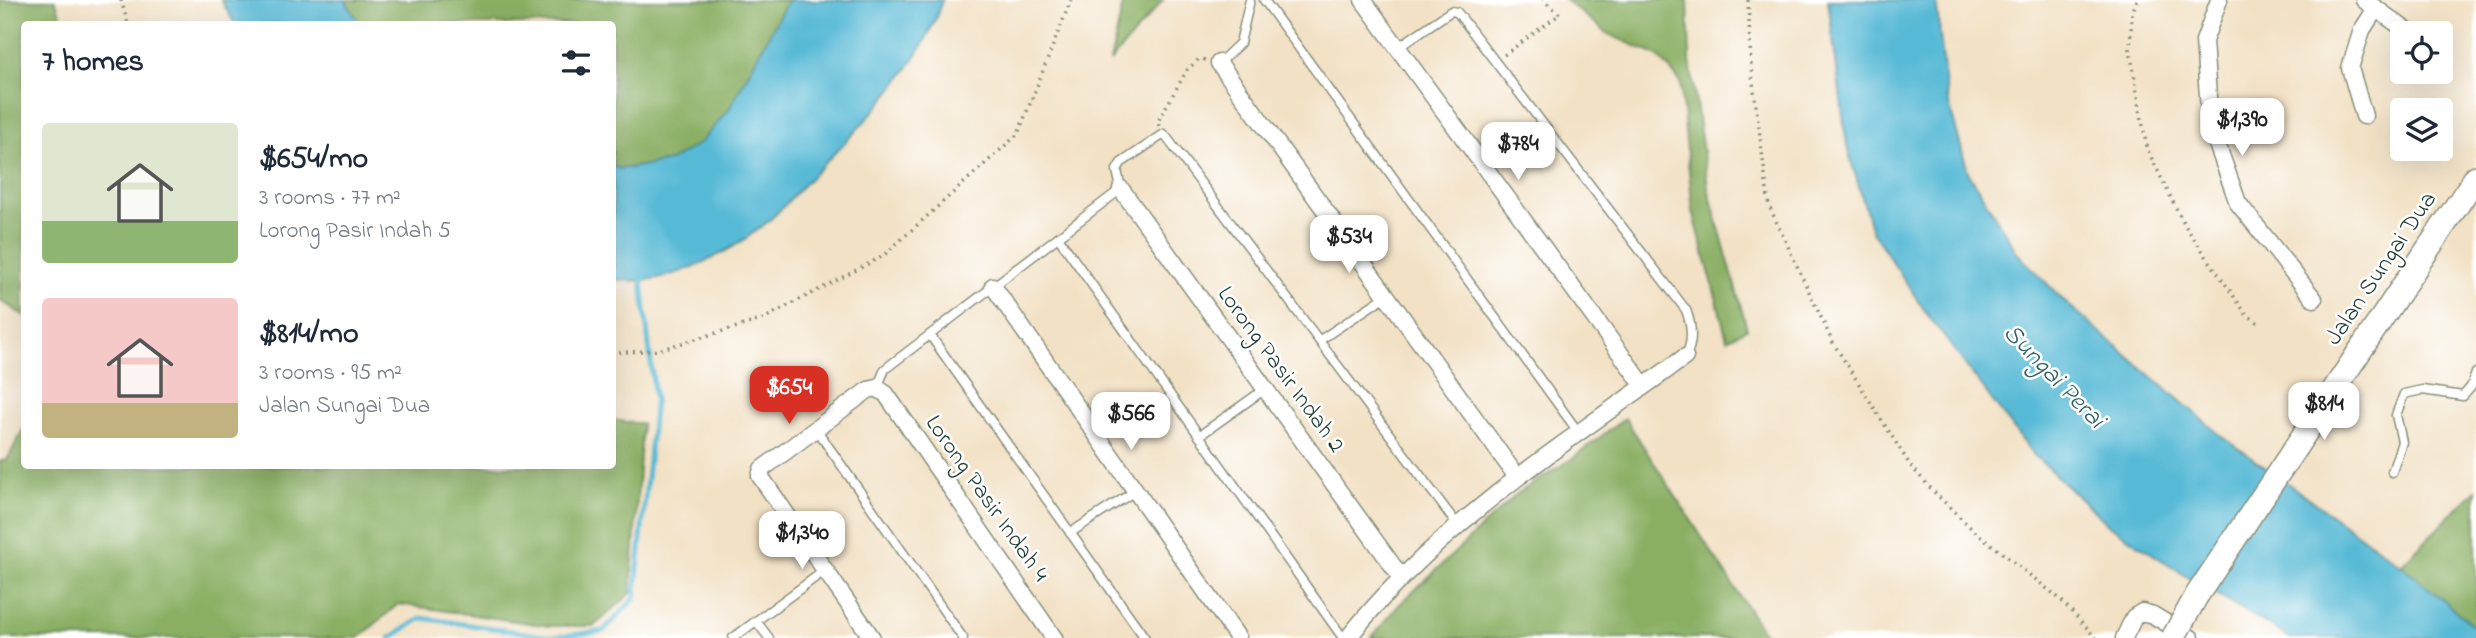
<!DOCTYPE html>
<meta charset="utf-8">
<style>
body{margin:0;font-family:"Indie Flower",sans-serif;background:#f6f6f7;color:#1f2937;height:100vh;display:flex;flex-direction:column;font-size:26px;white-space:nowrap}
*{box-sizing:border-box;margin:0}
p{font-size:23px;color:#747a83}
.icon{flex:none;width:38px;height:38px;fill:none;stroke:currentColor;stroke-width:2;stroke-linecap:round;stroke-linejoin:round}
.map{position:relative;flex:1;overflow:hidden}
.details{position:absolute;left:21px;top:21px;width:595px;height:448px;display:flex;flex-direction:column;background:#fff;border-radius:7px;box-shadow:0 7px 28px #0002}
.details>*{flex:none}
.fabs{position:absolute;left:2390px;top:21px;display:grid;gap:14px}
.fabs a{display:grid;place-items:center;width:63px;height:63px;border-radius:7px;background:#fff;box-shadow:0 7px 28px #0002;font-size:35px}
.price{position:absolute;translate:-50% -60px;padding:0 16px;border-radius:14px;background:#fff;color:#222;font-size:23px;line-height:46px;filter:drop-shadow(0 2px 4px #0008)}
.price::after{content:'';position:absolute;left:50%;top:42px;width:21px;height:16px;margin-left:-10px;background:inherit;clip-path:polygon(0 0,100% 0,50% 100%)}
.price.on{background:#d93025;color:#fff}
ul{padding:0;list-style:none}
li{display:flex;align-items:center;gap:21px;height:175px;padding:0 21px}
li span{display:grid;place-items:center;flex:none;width:196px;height:140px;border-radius:7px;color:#555}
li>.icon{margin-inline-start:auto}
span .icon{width:84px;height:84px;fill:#fffc;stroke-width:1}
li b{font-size:30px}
h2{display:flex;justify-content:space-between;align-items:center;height:84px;padding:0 21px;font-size:30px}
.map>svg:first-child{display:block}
</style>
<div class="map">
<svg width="2476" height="638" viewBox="0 0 2476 638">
<rect width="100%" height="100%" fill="#fff"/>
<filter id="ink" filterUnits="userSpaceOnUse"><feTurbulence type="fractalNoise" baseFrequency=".0143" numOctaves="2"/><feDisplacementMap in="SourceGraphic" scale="14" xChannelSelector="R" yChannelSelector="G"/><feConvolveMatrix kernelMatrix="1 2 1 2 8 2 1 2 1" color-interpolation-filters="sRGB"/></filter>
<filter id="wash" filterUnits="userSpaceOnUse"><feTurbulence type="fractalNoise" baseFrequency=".00686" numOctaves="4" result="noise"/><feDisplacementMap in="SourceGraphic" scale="28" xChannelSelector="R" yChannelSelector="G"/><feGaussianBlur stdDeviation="1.57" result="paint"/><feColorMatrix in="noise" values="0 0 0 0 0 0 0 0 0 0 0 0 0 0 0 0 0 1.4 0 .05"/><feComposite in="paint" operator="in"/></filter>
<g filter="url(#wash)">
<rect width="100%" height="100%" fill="#f2e1c4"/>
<!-- forest -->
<g fill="#8aaf64" stroke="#54764c" stroke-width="2">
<polygon points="0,0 55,0 64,24 24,24 24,316 0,300"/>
<polygon points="345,0 788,0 729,109 700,143 670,161 621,169 613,166 612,24 360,24"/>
<polygon points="1124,0 1163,0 1110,62"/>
<polygon points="1565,0 1688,0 1690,61 1708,188 1747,329 1727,339 1693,211 1680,81 1658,56 1608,34"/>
<polygon points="1625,418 1767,638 1371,638 1399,605 1518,493 1573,458"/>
<polygon points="613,420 642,424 631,593 594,626 550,626 398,604 359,638 0,638 0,461 7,460 24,428 24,466 612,466"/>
<polygon points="2476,490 2476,628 2401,565"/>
</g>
<!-- water -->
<g fill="#57b9d5" stroke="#3b7b84" stroke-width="2">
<polygon points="221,0 345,0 360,24 235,24"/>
<path d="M 788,0 L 942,0 C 924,65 857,131 810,178 C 795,193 781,211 765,224 C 727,255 663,289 613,279 L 613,166 L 621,169 L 670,161 L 700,143 L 729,109 Z"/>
<polygon points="1828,0 1936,0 1947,97 1968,172 2018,254 2066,303 2219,434 2401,565 2476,628 2476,638 2290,638 2186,576 2109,525 2032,453 1927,314 1872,231 1847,146"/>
</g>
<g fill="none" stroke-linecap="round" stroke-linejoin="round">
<!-- stream -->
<polyline stroke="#57b9d5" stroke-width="5" points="390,638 422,618 553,637 603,631 635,598 655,399 641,274"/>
</g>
</g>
<g filter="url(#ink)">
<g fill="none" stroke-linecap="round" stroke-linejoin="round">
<!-- service casing -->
<g stroke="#888f7c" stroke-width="11">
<g id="service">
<polyline points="1264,0 1579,433"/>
<path d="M 1397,48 L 1451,11 L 1457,12 L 1686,310 C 1692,326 1694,342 1685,357"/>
<polyline points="1219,63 1240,43 1250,0"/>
<polyline points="1058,237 1343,638"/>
<polyline points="930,335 1145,638"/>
<polyline points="1320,340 1386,296"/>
<polyline points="877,388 885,369 1121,189 1117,170 1121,163 1164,134 1459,527"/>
<polyline points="816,429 963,638"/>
<polyline points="1199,436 1265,389"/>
<polyline points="2392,472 2402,442 2396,415 2404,394 2422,390 2463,396 2471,387 2476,373"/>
<polyline points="1070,533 1135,491"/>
<polyline points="756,621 769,638"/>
<polyline points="733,638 824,571"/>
</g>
</g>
<!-- minor casing -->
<g stroke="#888f7c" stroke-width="19">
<g id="minor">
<polyline points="1363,0 1644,386"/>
<polyline points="2219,0 2204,41 2210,124 2238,203 2314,299"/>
<polyline points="2364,0 2410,33"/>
<polyline points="1219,63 1517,477"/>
<polyline points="2364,116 2350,68 2362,30 2375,10"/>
<polyline points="1121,189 1401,577"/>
<polyline points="993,286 1238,638"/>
<polyline points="872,638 760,476 762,469 868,390 877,388 886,394 1054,638"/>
<path d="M 1348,638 C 1439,523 1567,442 1685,357"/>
<polyline points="2124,638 2134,617 2142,612 2153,615 2191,638"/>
</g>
</g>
<!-- secondary casing -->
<g stroke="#888f7c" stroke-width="26">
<polyline id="secondary" points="2197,595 2476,177"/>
</g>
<!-- path -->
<g stroke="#888f7c" stroke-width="3.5" stroke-dasharray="2 5" stroke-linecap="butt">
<polyline points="121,0 128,24"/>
<polyline points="1748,0 1751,67 1769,206 1832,341 1910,465 1933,491 1972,529 2060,599 2096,638"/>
<polyline points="2137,0 2132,13 2130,50 2147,149 2184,224 2246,314 2260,324"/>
<polyline points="1504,55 1560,14 1543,0"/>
<polyline points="1159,126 1158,121 1187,70 1199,59 1206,60"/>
<polyline points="612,353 658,350 761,320 883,256 1018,134 1071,0"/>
</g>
<!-- service -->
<use href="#service" stroke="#fff" stroke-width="8"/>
<!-- minor -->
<use href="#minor" stroke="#fff" stroke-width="16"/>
<!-- secondary -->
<use href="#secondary" stroke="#fff" stroke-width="23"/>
<!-- secondary-bridge casing -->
<g stroke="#888f7c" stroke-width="26" stroke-linecap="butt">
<polyline id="secondary-bridge" points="2173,638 2197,595"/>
</g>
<!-- secondary-bridge -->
<use href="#secondary-bridge" stroke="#fff" stroke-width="23"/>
</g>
</g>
<g text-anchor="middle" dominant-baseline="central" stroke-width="5" stroke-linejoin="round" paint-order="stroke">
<!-- street labels -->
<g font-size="24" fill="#1f3d34" stroke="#fff">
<text transform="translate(2382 269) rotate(-56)">Jalan Sungai Dua</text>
<text transform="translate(1280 370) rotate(54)">Lorong Pasir Indah 2</text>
<text transform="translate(986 499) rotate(55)">Lorong Pasir Indah 4</text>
</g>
<!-- water labels -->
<g font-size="26" font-style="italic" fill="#306264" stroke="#fff">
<text transform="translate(2053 377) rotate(46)">Sungai Perai</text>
</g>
</g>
</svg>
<div class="fabs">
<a><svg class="icon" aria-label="locate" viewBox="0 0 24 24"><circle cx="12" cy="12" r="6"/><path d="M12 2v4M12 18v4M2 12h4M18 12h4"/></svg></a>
<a><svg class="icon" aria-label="layers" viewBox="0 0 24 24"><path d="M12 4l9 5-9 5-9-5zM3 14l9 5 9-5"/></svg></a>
</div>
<b class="price" style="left:2242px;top:158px">$1,390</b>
<b class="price" style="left:1518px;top:182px">$784</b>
<b class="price" style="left:1349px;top:275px">$534</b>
<b class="price on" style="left:789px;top:426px">$654</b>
<b class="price" style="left:2324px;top:442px">$814</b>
<b class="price" style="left:1131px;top:452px">$566</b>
<b class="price" style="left:802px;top:571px">$1,340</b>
<section class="details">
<h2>7 homes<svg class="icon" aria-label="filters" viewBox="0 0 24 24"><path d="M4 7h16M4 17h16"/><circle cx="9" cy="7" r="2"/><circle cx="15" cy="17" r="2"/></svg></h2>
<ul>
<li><span style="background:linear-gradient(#dfe7d0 70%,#8fb573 0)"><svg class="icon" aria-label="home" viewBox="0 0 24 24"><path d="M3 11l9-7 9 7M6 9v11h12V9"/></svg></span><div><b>$654/mo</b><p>3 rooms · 77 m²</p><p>Lorong Pasir Indah 5</p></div></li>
<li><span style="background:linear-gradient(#f6c9c9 75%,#c2b280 0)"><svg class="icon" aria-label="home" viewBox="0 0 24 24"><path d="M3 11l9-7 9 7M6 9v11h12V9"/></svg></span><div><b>$814/mo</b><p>3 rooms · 95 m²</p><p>Jalan Sungai Dua</p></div></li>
</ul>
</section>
</div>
